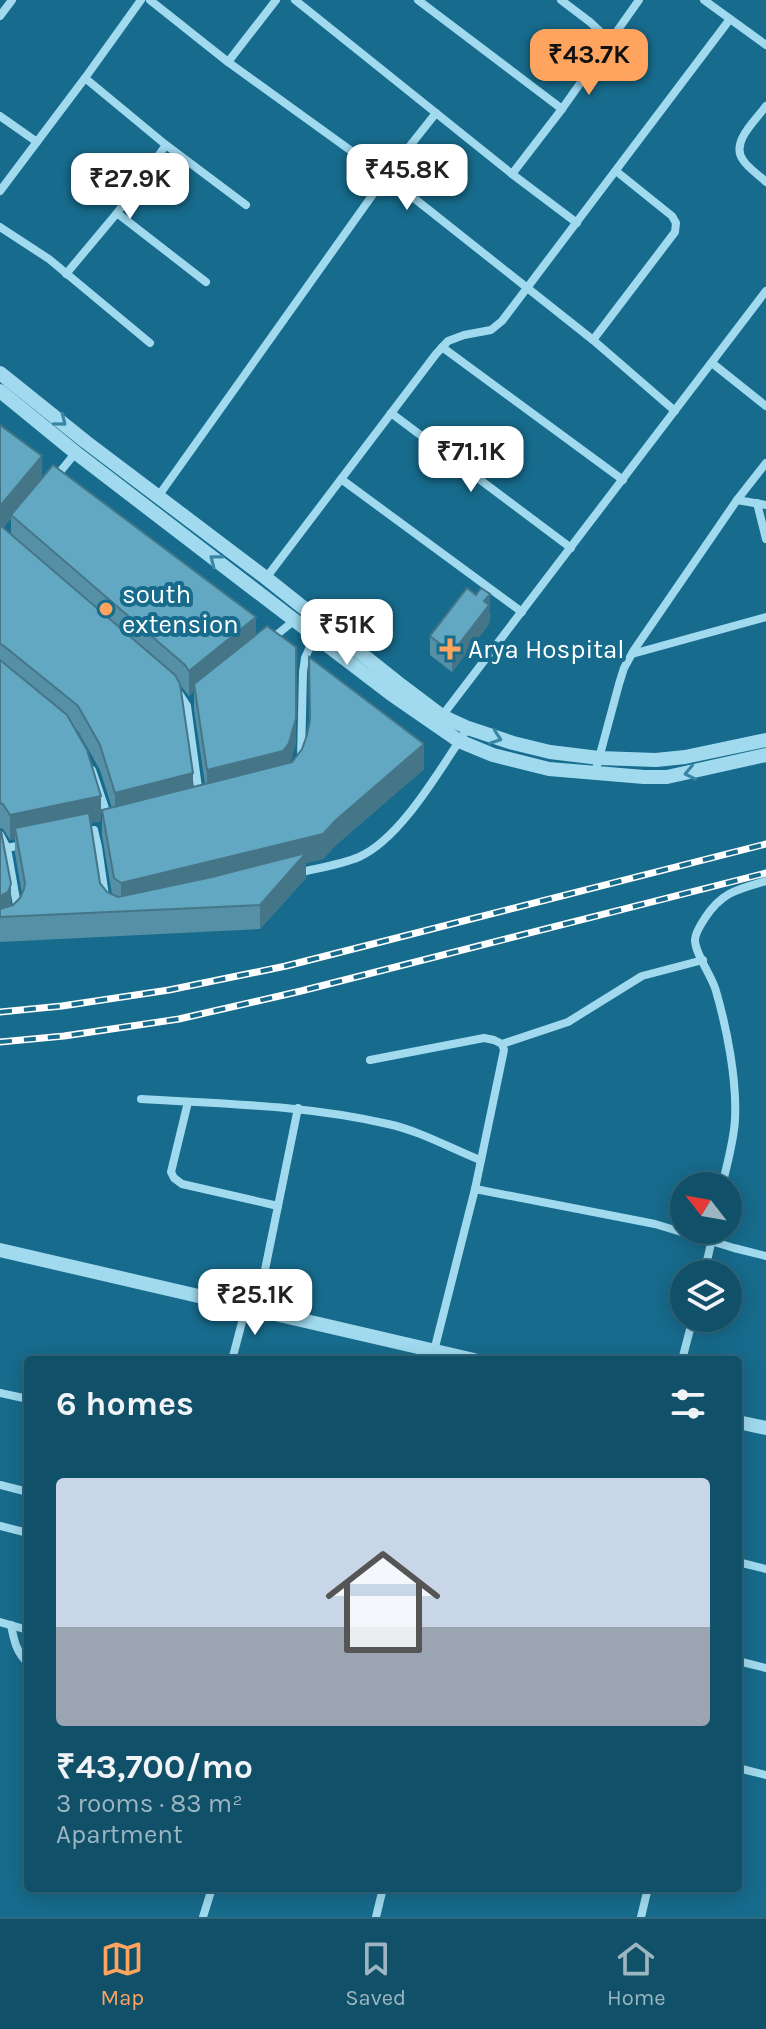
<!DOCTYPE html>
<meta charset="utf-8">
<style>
body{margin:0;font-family:Karla,sans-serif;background:#1a576f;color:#f1f3f6;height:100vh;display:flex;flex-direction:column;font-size:30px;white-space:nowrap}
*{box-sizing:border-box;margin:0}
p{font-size:26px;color:#9cb5c0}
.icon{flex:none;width:44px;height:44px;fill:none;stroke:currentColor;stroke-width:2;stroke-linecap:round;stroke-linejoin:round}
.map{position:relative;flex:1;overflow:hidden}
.details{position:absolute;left:24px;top:1356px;width:718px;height:536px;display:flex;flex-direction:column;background:#115069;border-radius:8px;box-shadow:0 4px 20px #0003,0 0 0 2px #30677d}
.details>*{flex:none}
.needle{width:52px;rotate:301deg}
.buttons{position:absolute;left:670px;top:1172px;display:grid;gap:16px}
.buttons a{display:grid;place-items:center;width:72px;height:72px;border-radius:50%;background:#115069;box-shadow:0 4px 20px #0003,0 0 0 2px #30677d;font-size:40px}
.price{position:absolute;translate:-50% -68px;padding:0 18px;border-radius:16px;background:#fff;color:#222;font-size:26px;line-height:52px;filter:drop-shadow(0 2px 4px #0008)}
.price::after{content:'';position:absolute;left:50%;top:48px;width:24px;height:18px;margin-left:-12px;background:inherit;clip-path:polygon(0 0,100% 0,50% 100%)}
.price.active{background:#ffa45f;color:#111}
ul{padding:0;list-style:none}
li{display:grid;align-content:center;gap:16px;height:424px;padding:0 32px}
li span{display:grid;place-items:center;height:248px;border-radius:8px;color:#555}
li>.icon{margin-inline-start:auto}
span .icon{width:144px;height:144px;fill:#fffc;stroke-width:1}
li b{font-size:34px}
h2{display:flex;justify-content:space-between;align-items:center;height:96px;padding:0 32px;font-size:34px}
.tabs{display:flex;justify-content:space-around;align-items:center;height:112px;border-top:2px solid #30677d;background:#115069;font-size:22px;color:#9cb5c0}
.tabs a{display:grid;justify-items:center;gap:4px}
.tabs .active{color:#ffa45f}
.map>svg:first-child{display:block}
</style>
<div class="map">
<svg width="766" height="1917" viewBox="0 0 766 1917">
<rect width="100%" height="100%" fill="#176b8c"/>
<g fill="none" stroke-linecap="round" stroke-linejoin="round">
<!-- minor -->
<g stroke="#a1daef" stroke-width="8">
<polyline points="150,0 228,62 386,176 593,340 675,411"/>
<polyline points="295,0 512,174 577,223"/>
<polyline points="418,0 562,109"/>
<polyline points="561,0 590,22 609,40"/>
<polyline points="704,0 766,45"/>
<polyline points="0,16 12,0"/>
<polyline points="228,62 276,0"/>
<polyline points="85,78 166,145 246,205"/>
<path d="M 766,106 C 756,120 730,142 743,160 C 748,168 759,175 766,182"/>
<polyline points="0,116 37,142"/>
<polyline points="512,174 562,109 639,0"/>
<polyline points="0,191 85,78 141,0"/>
<polyline points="117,213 206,282"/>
<polyline points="0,227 49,259 150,343"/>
<polyline points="66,274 117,213 166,145"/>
<polyline points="593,340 675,232 676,223 672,216 616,171"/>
<polyline points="442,347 623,480"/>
<polyline points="712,363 766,406"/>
<polyline points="391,413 571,548"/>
<polyline points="55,478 77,451"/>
<polyline points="341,479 522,612"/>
<polyline points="157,498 386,176 436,113"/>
<polyline points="737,500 766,505"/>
<polyline points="757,503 766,539"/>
<polyline points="266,578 436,354 448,341 464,335 491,330 502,321 730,19"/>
<polyline points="269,641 296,619"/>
<polyline points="632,654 766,617"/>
<polyline points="178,692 187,706 199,795"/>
<polyline points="442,716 766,291"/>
<polyline points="301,757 303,672 305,658 321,621"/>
<polyline points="92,770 108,817"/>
<polyline points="595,773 619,684 624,668 634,650 737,500 766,463"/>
<polyline points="94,830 98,847 105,896"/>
<polyline points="0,835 7,848 18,911"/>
<polyline points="0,849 23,845"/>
<path d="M 298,873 C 317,868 340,865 359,857 C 402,838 441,767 468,728"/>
<polyline points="502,1044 568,1022 642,976 703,960"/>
<polyline points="370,1060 484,1038 494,1040 502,1044 504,1050 475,1189 434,1351"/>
<path d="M 141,1099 C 224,1104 307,1105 388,1124 C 420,1131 450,1148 480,1160"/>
<polyline points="188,1102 171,1172 174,1178 182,1184 278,1206"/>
<path d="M 722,1186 C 727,1164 734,1141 735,1119 C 737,1080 727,1029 716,991 C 712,976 695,954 695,940 C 695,933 701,924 705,918 C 722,892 738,889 766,881"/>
<polyline points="475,1189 655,1224 734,1248 766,1256"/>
<polyline points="704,1274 714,1230"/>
<polyline points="257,1309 298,1108"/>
<polyline points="232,1360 246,1307"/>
<polyline points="682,1360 693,1318"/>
<polyline points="0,1393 28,1399"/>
<polyline points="0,1485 28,1492"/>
<polyline points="0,1526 28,1533"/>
<polyline points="738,1562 766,1569"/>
<polyline points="0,1622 28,1630"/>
<path d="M 11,1625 C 14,1640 16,1652 28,1663"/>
<polyline points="738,1661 766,1668"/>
<polyline points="738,1768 766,1775"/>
<polyline points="203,1917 212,1888"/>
<polyline points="376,1917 383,1888"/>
<polyline points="641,1917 648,1888"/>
</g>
<!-- tertiary -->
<g stroke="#a1daef" stroke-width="14">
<polyline points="0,373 86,442 266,578 397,682 442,716 468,728 513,743 550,752 599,758 656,760 685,757 766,740"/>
<polyline points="0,391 76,453 315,636 391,694 459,741 493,755 549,769 644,777 667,777 766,755"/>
<polyline points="0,1250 474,1360"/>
<polyline points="738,1422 766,1428"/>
</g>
<!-- rail casing -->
<g stroke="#fff" stroke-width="7">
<g id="rail">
<polyline points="0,1012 62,1006 169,990 286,966 766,844"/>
<polyline points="0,1042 64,1036 179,1019 301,991 766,873"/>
</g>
</g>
<!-- rail -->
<use href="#rail" stroke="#176b8c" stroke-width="4" stroke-dasharray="12" stroke-linecap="butt"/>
</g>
<!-- wall -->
<g fill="#5590a7" fill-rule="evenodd">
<path d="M 0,425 L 42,478 L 256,635 L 296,647 L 296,743 L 290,762 L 424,769 L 336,845 L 323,859 L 306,863 L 306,878 L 260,929 L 0,942 L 0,831 L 11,906 L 20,898 L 22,894 L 15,853 L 15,839 L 10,840 L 3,829 L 0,828 ZM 11,518 L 11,535 L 3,528 ZM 181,686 L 189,696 L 194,691 L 194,709 L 205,784 L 193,787 ZM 74,728 L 78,731 L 100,770 L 112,808 L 102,810 L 102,835 L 112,894 L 107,892 L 100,883 L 90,823 L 101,821 Z"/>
<polygon points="490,613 489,624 452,672 430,655 430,636"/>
</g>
<!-- shaded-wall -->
<g fill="#457688">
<polygon points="42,456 42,481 11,515 11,518 0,531 0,506"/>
<polygon points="490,594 489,624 452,672 452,653"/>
<polygon points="256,617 256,642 194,684 194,691 189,696 189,671"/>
<polygon points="296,718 296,743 289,768 207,795 207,770"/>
<polygon points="424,744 424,769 336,845 323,859 306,863 306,878 260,929 260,905 121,908 121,883"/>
<polygon points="193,773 193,798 115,818 115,793"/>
<polygon points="101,796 101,821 17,838 15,828 15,839 10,840 10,815"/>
<polygon points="11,884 11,909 0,917 0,896"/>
</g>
<!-- building -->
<g fill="#63a8c2" stroke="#457688" stroke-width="2">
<polygon points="0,425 42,456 0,506"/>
<polygon points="53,465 256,617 189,671 185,665 11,515"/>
<polygon points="0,525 175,675 180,684 193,773 115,793 100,745 78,706 4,646 0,644"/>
<polygon points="467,588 476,595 481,588 490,594 484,601 489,605 452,653 430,636"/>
<polygon points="267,626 296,647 296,718 289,743 283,751 207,770 194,684"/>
<polygon points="309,657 424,744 336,820 323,834 121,883 114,878 102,810 292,762 302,749 307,735 310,720"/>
<polygon points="0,660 67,715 87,750 101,796 10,815 3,804 0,803"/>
<polygon points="89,813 100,883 107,892 118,897 212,877 306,853 260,905 0,917 0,909 13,905 20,898 24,889 25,883 15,828"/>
<polygon points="0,831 1,831 11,884 8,892 0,896"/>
</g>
<!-- one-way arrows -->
<defs><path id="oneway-chevron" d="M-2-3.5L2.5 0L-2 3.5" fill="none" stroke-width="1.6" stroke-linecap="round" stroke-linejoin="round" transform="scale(2)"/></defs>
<g stroke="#3a87a5">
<use href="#oneway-chevron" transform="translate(61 421) rotate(39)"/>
<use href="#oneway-chevron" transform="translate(215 560) rotate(-142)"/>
<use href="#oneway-chevron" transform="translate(496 738) rotate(19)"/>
<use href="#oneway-chevron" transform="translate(690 773) rotate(168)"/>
</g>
<!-- markers -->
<g fill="#ffa45f" stroke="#176b8c" stroke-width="3">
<circle cx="106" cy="609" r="8"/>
<path d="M446 637h8v8h8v8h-8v8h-8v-8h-8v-8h8z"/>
</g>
<g text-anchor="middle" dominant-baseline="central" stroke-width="8" stroke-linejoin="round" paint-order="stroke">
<!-- poi labels -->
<g font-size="26" fill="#fff" stroke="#176b8c" text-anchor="start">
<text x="122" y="594">south<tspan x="122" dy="30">extension</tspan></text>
<text x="468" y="649">Arya Hospital</text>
</g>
</g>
</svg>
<div class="buttons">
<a><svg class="needle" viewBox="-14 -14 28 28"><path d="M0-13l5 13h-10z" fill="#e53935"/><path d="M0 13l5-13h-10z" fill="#9cb5c0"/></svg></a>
<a><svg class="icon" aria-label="layers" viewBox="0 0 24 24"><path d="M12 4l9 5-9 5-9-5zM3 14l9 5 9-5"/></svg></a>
</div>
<b class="price active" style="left:589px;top:97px">₹43.7K</b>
<b class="price" style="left:407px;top:212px">₹45.8K</b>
<b class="price" style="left:130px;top:221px">₹27.9K</b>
<b class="price" style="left:471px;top:494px">₹71.1K</b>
<b class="price" style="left:347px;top:667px">₹51K</b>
<b class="price" style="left:255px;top:1337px">₹25.1K</b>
<section class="details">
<h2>6 homes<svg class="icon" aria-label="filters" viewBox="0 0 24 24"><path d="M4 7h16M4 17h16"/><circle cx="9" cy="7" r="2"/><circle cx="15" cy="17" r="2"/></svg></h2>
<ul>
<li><span style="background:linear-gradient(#c9d6e8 60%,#9aa5b1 0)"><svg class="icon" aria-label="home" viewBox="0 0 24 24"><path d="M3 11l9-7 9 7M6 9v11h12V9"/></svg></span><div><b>₹43,700/mo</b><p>3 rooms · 83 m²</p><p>Apartment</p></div></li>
</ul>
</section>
</div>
<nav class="tabs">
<a class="active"><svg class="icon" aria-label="map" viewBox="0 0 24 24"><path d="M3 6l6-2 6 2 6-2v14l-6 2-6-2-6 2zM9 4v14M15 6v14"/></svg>Map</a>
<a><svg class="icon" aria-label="saved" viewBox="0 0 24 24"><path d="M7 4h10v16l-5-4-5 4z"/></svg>Saved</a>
<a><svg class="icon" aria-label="home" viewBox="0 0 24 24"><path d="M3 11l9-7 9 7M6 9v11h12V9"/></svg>Home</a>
</nav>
